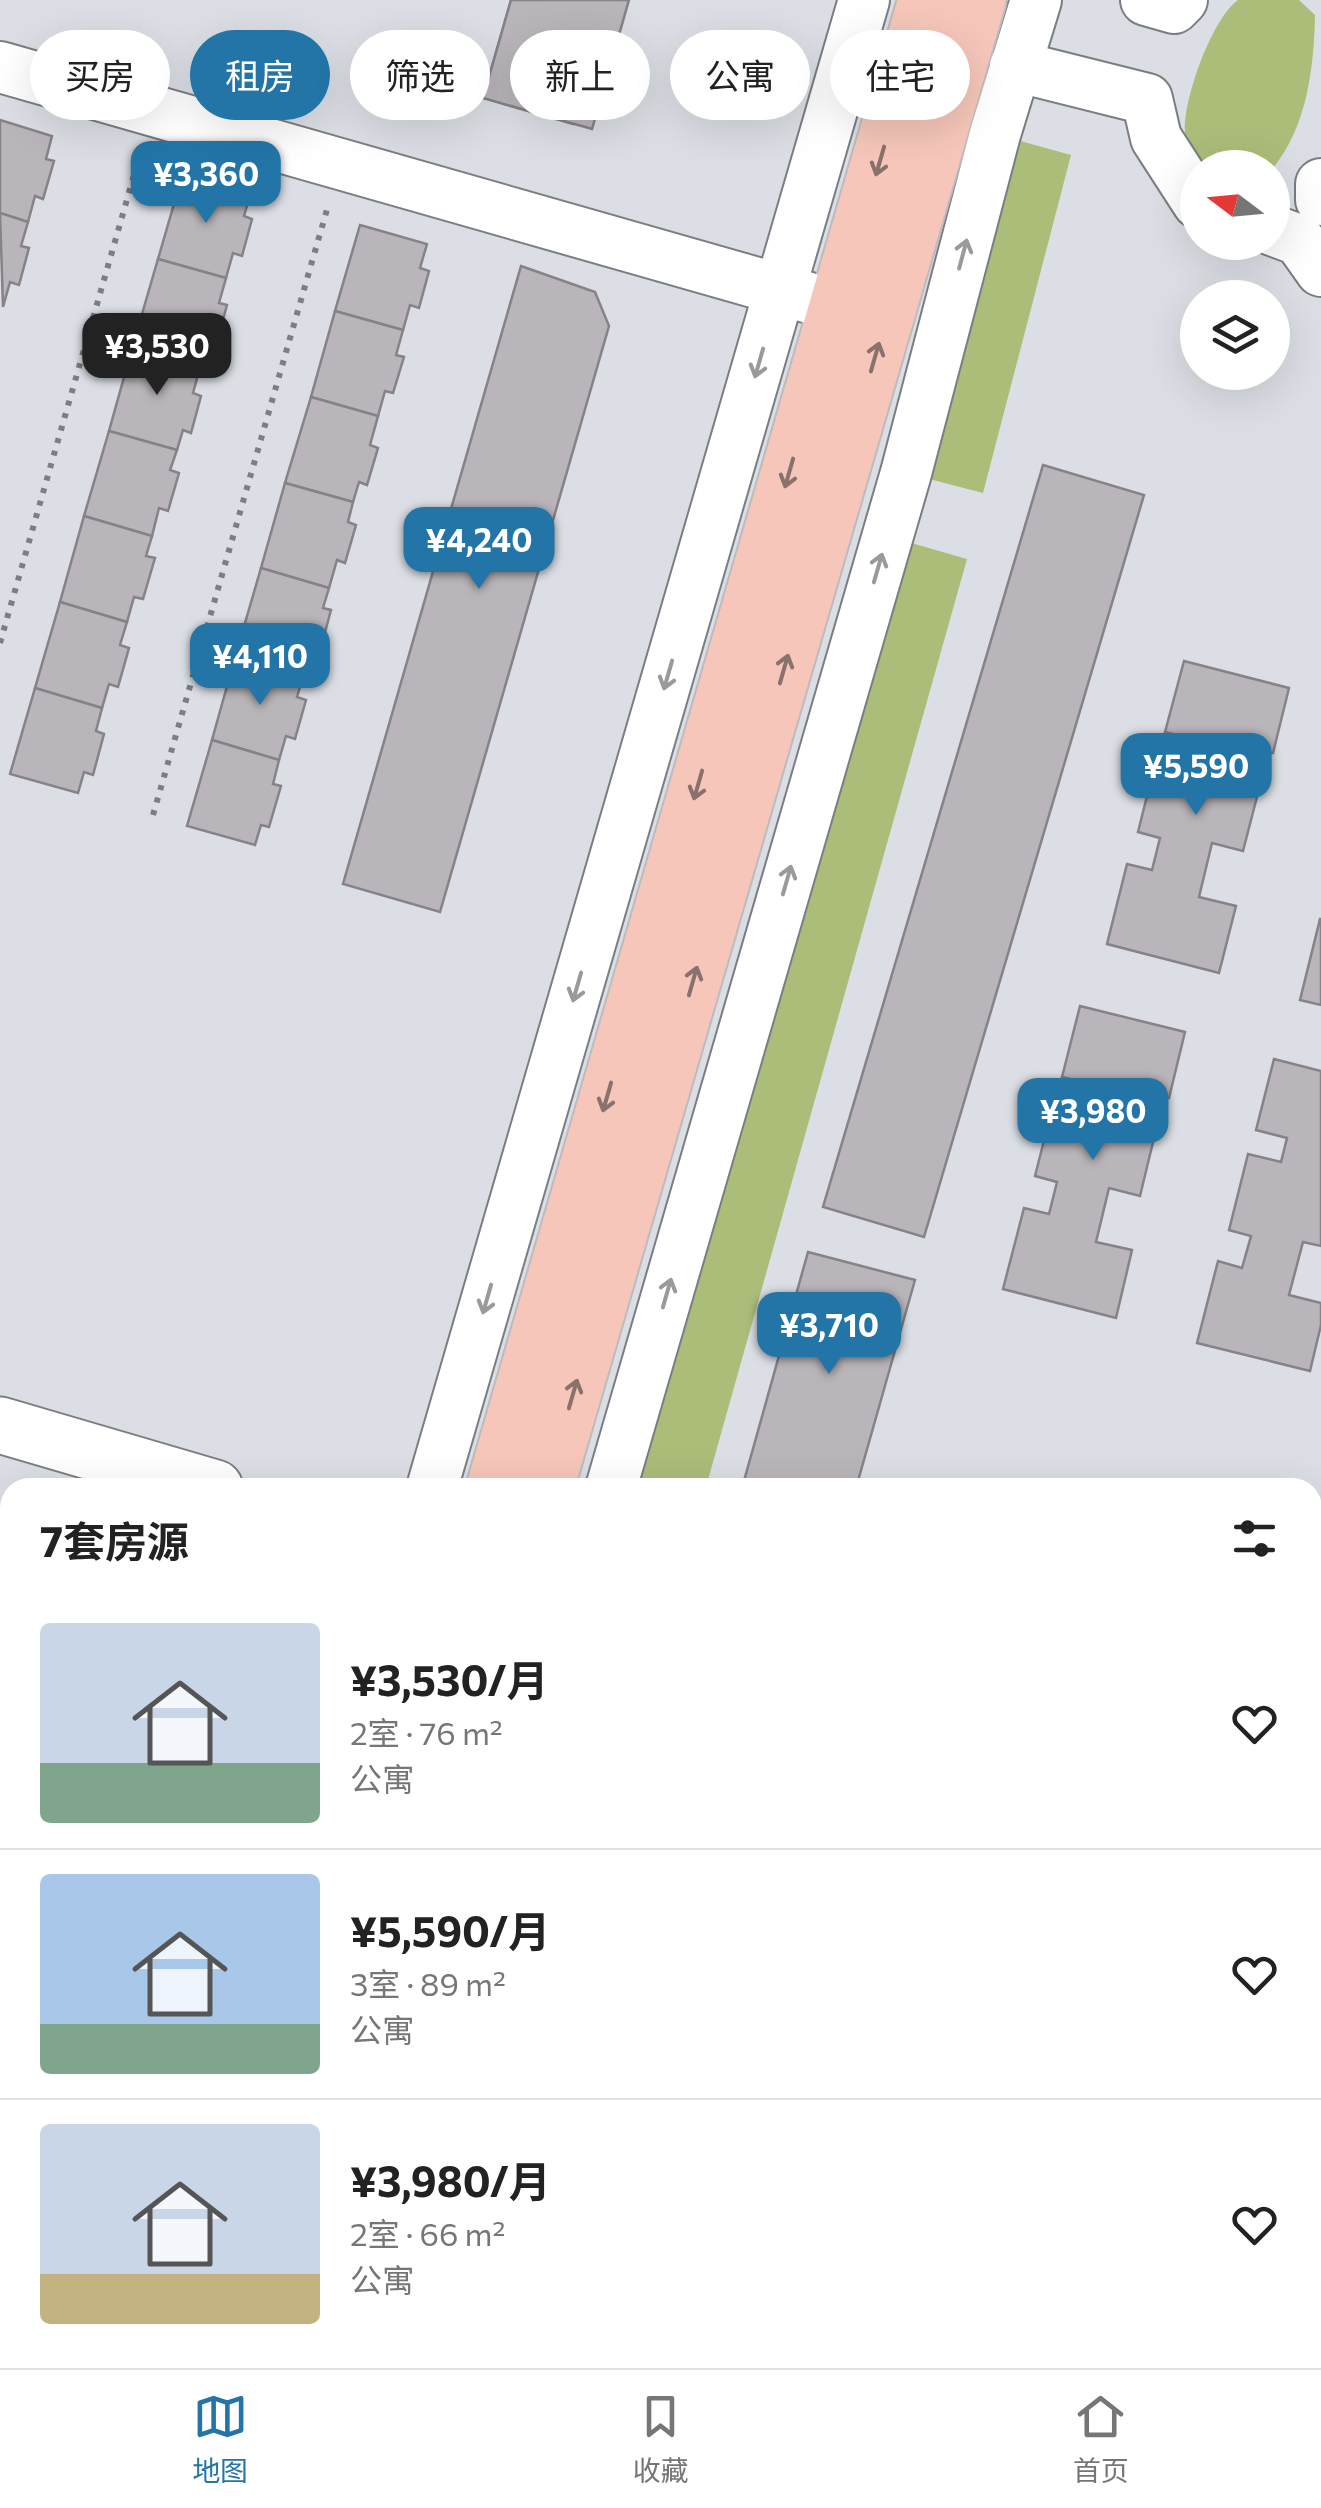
<!DOCTYPE html>
<html lang="zh">
<meta charset="utf-8">
<style>
body{margin:0;font-family:Commissioner,"Noto Sans SC",sans-serif;background:#f2f2f2;color:#222;height:100vh;display:flex;flex-direction:column;font-size:38px;white-space:nowrap}
*{box-sizing:border-box;margin:0}
p{font-size:32px;color:#767676}
.icon{flex:none;width:55px;height:55px;fill:none;stroke:currentColor;stroke-width:2;stroke-linecap:round;stroke-linejoin:round}
.map{position:relative;flex:1;overflow:hidden}
.side{position:absolute;left:0px;top:1478px;width:1322px;height:892px;display:flex;flex-direction:column;background:#fff;border-radius:30px 30px 0 0;box-shadow:0 10px 40px #0002}
.side>*{flex:none}
.banner{position:absolute;left:30px;top:30px;width:1262px;height:90px;display:flex;gap:20px}
.needle{width:65px;rotate:286deg}
.buttons{position:absolute;left:1180px;top:150px;display:grid;gap:20px}
.buttons a{display:grid;place-items:center;width:110px;height:110px;border-radius:50%;background:#fff;box-shadow:0 10px 40px #0002;font-size:50px}
.price{position:absolute;translate:-50% -85px;padding:0 22px;border-radius:20px;background:#2275a6;color:#fff;font-size:32px;line-height:65px;filter:drop-shadow(0 2px 5px #0008)}
.price::after{content:'';position:absolute;left:50%;top:60px;width:30px;height:22px;margin-left:-15px;background:inherit;clip-path:polygon(0 0,100% 0,50% 100%)}
.price.on{background:#222;color:#fff}
ul{padding:0;list-style:none}
li{display:flex;align-items:center;gap:30px;height:250px;padding:0 40px}
li+li{border-top:2px solid #e0e0e0}
li span{display:grid;place-items:center;flex:none;width:280px;height:200px;border-radius:10px;color:#555}
li>.icon{margin-inline-start:auto}
span .icon{width:120px;height:120px;fill:#fffc;stroke-width:1}
li b{font-size:42px}
h2{display:flex;justify-content:space-between;align-items:center;height:120px;padding:0 40px;font-size:42px}
.tag{padding:0 35px;border-radius:45px;background:#fff;box-shadow:0 10px 40px #0002;font-size:35px;line-height:90px}
.tag.on{background:#2275a6;color:#fff}
.tabs{display:flex;justify-content:space-around;align-items:center;height:140px;border-top:2px solid #e0e0e0;background:#fff;font-size:28px;color:#767676}
.tabs a{display:grid;justify-items:center;gap:5px}
.tabs .on{color:#2275a6}
.map>svg:first-child{display:block}
</style>
<div class="map">
<svg width="1321" height="2368" viewBox="0 0 1321 2368">
<rect width="100%" height="100%" fill="#dbdfe5"/>
<!-- green -->
<g fill="#acbd7a">
<path d="M 1238,0 L 1299,0 L 1315,15 C 1314,67 1307,127 1273,168 L 1202,167 C 1194,156 1185,146 1185,132 C 1183,100 1212,18 1238,0 Z"/>
<polygon points="995,134 1071,155 983,493 906,473"/>
<polygon points="887,536 967,559 706,1487 610,1488"/>
<polygon points="356,2360 461,2360 459,2368 354,2368"/>
</g>
<!-- building -->
<g fill="#bab5ba" stroke="#878287" stroke-width="2.5">
<polygon points="511,0 608,0 598,37 617,42 600,99 581,94 573,124 483,98"/>
<polygon points="511,0 629,0 592,129 483,98"/>
<polygon points="0,120 52,136 46,159 54,161 43,199 35,196 28,222 0,213"/>
<polygon points="183,173 251,192 244,216 252,219 242,256 233,253 226,278 158,259"/>
<polygon points="0,213 28,222 21,246 29,248 19,285 10,282 3,307"/>
<polygon points="360,225 427,244 420,268 429,271 419,308 410,305 403,330 335,311"/>
<polygon points="158,259 226,278 219,303 227,305 217,342 209,339 201,364 133,345"/>
<polygon points="521,266 595,292 609,326 440,912 343,884"/>
<polygon points="335,311 403,330 396,355 404,357 393,393 385,391 378,416 311,397"/>
<polygon points="133,345 201,364 193,393 201,396 191,433 183,430 177,450 109,431"/>
<polygon points="311,397 378,416 370,445 378,448 367,485 359,482 353,502 285,483"/>
<polygon points="109,431 177,450 170,470 179,473 168,511 159,508 152,536 84,516"/>
<polygon points="1043,465 1144,495 924,1237 823,1207"/>
<polygon points="285,483 353,502 348,522 356,525 345,563 337,560 329,588 261,568"/>
<polygon points="84,516 152,536 146,556 155,558 143,599 134,597 127,622 60,602"/>
<polygon points="261,568 329,588 323,608 331,610 320,651 311,649 304,674 236,654"/>
<polygon points="60,602 127,622 120,645 129,648 118,687 109,684 102,708 35,688"/>
<polygon points="236,654 304,674 297,697 306,700 295,739 286,736 279,760 212,740"/>
<polygon points="1184,661 1289,688 1273,753 1237,745 1228,781 1259,789 1243,851 1212,843 1199,897 1236,906 1219,973 1107,944 1127,864 1152,870 1160,838 1138,832 1157,756 1191,764 1196,740 1165,732"/>
<polygon points="35,688 102,708 96,731 104,734 93,775 84,772 78,793 10,774"/>
<polygon points="212,740 279,760 273,784 281,786 269,827 261,825 255,845 187,826"/>
<polygon points="1320,919 1321,919 1321,1005 1300,1000"/>
<polygon points="1080,1006 1185,1032 1169,1098 1134,1089 1125,1126 1155,1134 1140,1196 1109,1188 1096,1242 1132,1250 1116,1318 1003,1289 1024,1208 1049,1214 1057,1182 1035,1176 1054,1101 1087,1109 1093,1085 1062,1077"/>
<polygon points="1274,1059 1321,1071 1321,1246 1303,1242 1289,1295 1321,1303 1321,1325 1310,1371 1197,1343 1218,1261 1242,1268 1251,1236 1229,1230 1248,1154 1281,1162 1287,1138 1256,1130"/>
<polygon points="808,1252 915,1280 856,1488 742,1488"/>
</g>
<g fill="none" stroke-linecap="round" stroke-linejoin="round">
<!-- minor casing -->
<g stroke="#7a7e83" stroke-width="54">
<g id="minor">
<polyline points="1146,0 1174,8 1182,0"/>
<polyline points="1015,66 1147,99 1156,138 1198,203"/>
<polyline points="0,67 813,299"/>
<polyline points="1321,184 1321,200"/>
<polyline points="1272,230 1299,240 1321,271"/>
<polyline points="432,1488 864,0"/>
<polyline points="611,1488 906,473 995,134 1036,0"/>
<polyline points="175,2368 177,2360"/>
<polyline points="354,2368 356,2360"/>
</g>
</g>
<!-- tertiary casing -->
<g stroke="#7a7e83" stroke-width="59">
<polyline id="tertiary" points="0,1425 215,1488"/>
</g>
<!-- trunk casing -->
<g stroke="#bbbcbc" stroke-width="59">
<g id="trunk">
<polyline points="494,1488 926,0"/>
<polyline points="546,1488 978,0"/>
<polyline points="237,2368 239,2360"/>
<polyline points="289,2368 291,2360"/>
</g>
</g>
<!-- path -->
<g stroke="#7b7e82" stroke-width="6" stroke-dasharray="5 8" stroke-linecap="butt">
<polyline points="0,643 140,154"/>
<polyline points="153,815 328,206"/>
</g>
<!-- minor -->
<use href="#minor" stroke="#fff" stroke-width="50"/>
<!-- tertiary -->
<use href="#tertiary" stroke="#fff" stroke-width="55"/>
<!-- trunk -->
<use href="#trunk" stroke="#f6c6ba" stroke-width="55"/>
</g>
<!-- one-way arrows -->
<defs><path id="oneway-shaft" d="M-6 0H5M1.5-3L5.5 0L1.5 3" fill="none" stroke-width="1.6" stroke-linecap="round" stroke-linejoin="round" transform="scale(2.5)"/></defs>
<g stroke="#89726d">
<use href="#oneway-shaft" transform="translate(880 161) rotate(106)"/>
<use href="#oneway-shaft" transform="translate(875 357) rotate(-74)"/>
<use href="#oneway-shaft" transform="translate(789 473) rotate(106)"/>
<use href="#oneway-shaft" transform="translate(784 669) rotate(-74)"/>
<use href="#oneway-shaft" transform="translate(698 785) rotate(106)"/>
<use href="#oneway-shaft" transform="translate(693 981) rotate(-74)"/>
<use href="#oneway-shaft" transform="translate(607 1097) rotate(106)"/>
<use href="#oneway-shaft" transform="translate(573 1394) rotate(-74)"/>
</g>
<g stroke="#999a9b">
<use href="#oneway-shaft" transform="translate(963 254) rotate(-75)"/>
<use href="#oneway-shaft" transform="translate(759 363) rotate(106)"/>
<use href="#oneway-shaft" transform="translate(878 568) rotate(-74)"/>
<use href="#oneway-shaft" transform="translate(668 675) rotate(106)"/>
<use href="#oneway-shaft" transform="translate(787 880) rotate(-74)"/>
<use href="#oneway-shaft" transform="translate(577 987) rotate(106)"/>
<use href="#oneway-shaft" transform="translate(667 1293) rotate(-74)"/>
<use href="#oneway-shaft" transform="translate(487 1299) rotate(106)"/>
</g>
</svg>
<div class="buttons">
<a><svg class="needle" viewBox="-14 -14 28 28"><path d="M0-13l5 13h-10z" fill="#e53935"/><path d="M0 13l5-13h-10z" fill="#767676"/></svg></a>
<a><svg class="icon" aria-label="layers" viewBox="0 0 24 24"><path d="M12 4l9 5-9 5-9-5zM3 14l9 5 9-5"/></svg></a>
</div>
<b class="price" style="left:206px;top:226px">¥3,360</b>
<b class="price on" style="left:157px;top:398px">¥3,530</b>
<b class="price" style="left:479px;top:592px">¥4,240</b>
<b class="price" style="left:260px;top:708px">¥4,110</b>
<b class="price" style="left:1196px;top:818px">¥5,590</b>
<b class="price" style="left:1093px;top:1163px">¥3,980</b>
<b class="price" style="left:829px;top:1377px">¥3,710</b>
<div class="banner">
<a class="tag">买房</a>
<a class="tag on">租房</a>
<a class="tag">筛选</a>
<a class="tag">新上</a>
<a class="tag">公寓</a>
<a class="tag">住宅</a>
</div>
<section class="side">
<h2>7套房源<svg class="icon" aria-label="filters" viewBox="0 0 24 24"><path d="M4 7h16M4 17h16"/><circle cx="9" cy="7" r="2"/><circle cx="15" cy="17" r="2"/></svg></h2>
<ul>
<li><span style="background:linear-gradient(#c9d6e8 70%,#7fa58c 0)"><svg class="icon" aria-label="home" viewBox="0 0 24 24"><path d="M3 11l9-7 9 7M6 9v11h12V9"/></svg></span><div><b>¥3,530/月</b><p>2室 · 76 m²</p><p>公寓</p></div><svg class="icon" aria-label="heart" viewBox="0 0 24 24"><path d="M12 20l-8-8c-3-5 5-10 8-4 3-6 11-1 8 4z"/></svg></li>
<li><span style="background:linear-gradient(#a9c7e8 75%,#7fa58c 0)"><svg class="icon" aria-label="home" viewBox="0 0 24 24"><path d="M3 11l9-7 9 7M6 9v11h12V9"/></svg></span><div><b>¥5,590/月</b><p>3室 · 89 m²</p><p>公寓</p></div><svg class="icon" aria-label="heart" viewBox="0 0 24 24"><path d="M12 20l-8-8c-3-5 5-10 8-4 3-6 11-1 8 4z"/></svg></li>
<li><span style="background:linear-gradient(#c9d6e8 75%,#c2b280 0)"><svg class="icon" aria-label="home" viewBox="0 0 24 24"><path d="M3 11l9-7 9 7M6 9v11h12V9"/></svg></span><div><b>¥3,980/月</b><p>2室 · 66 m²</p><p>公寓</p></div><svg class="icon" aria-label="heart" viewBox="0 0 24 24"><path d="M12 20l-8-8c-3-5 5-10 8-4 3-6 11-1 8 4z"/></svg></li>
</ul>
</section>
</div>
<nav class="tabs">
<a class="on"><svg class="icon" aria-label="map" viewBox="0 0 24 24"><path d="M3 6l6-2 6 2 6-2v14l-6 2-6-2-6 2zM9 4v14M15 6v14"/></svg>地图</a>
<a><svg class="icon" aria-label="saved" viewBox="0 0 24 24"><path d="M7 4h10v16l-5-4-5 4z"/></svg>收藏</a>
<a><svg class="icon" aria-label="home" viewBox="0 0 24 24"><path d="M3 11l9-7 9 7M6 9v11h12V9"/></svg>首页</a>
</nav>
